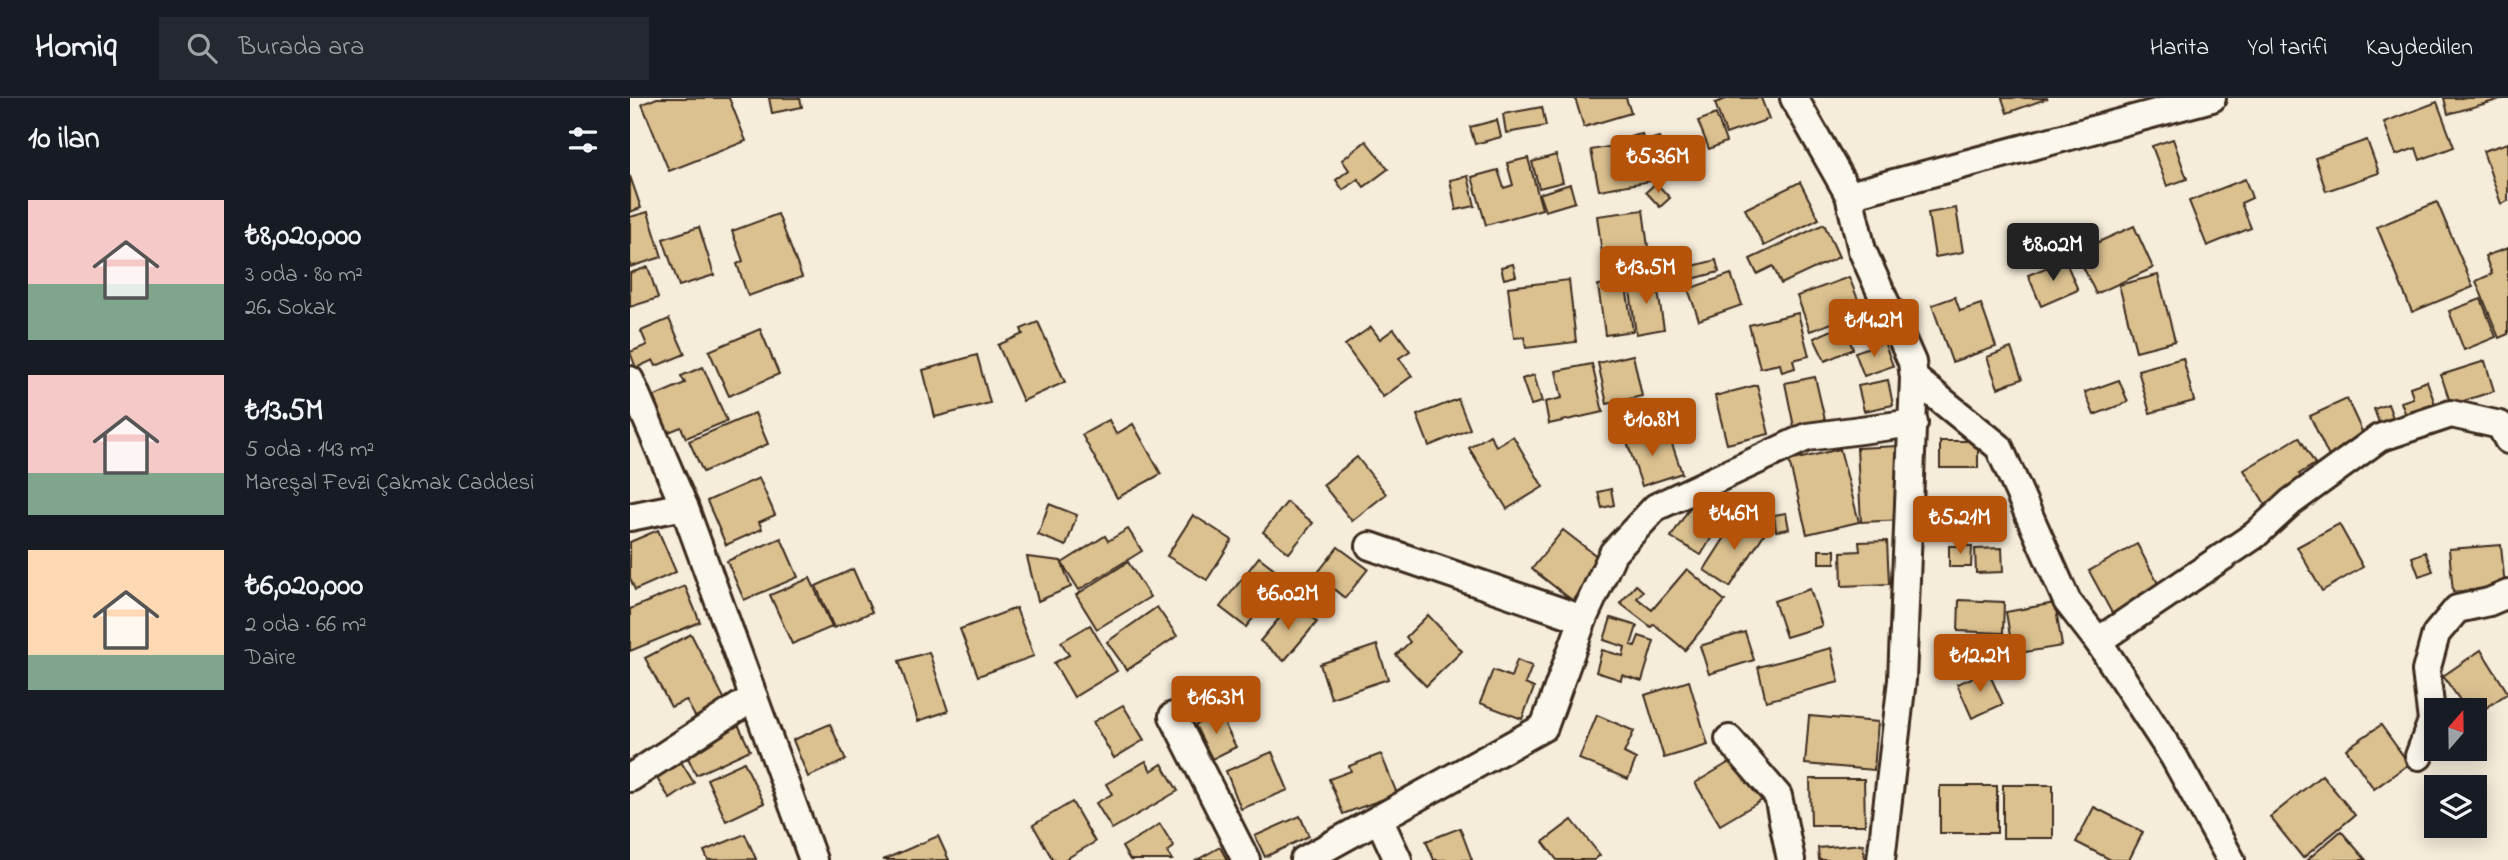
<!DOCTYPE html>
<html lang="tr">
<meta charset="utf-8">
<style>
body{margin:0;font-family:"Indie Flower",sans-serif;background:#242831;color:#f1f3f6;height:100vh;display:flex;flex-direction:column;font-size:26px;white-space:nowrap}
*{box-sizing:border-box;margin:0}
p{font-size:23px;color:#9ea1a6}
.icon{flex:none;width:38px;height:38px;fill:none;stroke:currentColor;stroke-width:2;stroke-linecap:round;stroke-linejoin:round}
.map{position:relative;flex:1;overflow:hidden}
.details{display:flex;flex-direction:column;background:#171b24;width:630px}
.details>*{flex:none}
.needle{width:46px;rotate:20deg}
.tools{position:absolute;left:1794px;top:600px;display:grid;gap:14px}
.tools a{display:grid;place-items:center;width:63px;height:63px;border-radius:0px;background:#171b24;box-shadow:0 4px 18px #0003;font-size:35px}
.price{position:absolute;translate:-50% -60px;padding:0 16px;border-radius:7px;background:#b45309;color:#fff;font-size:23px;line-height:46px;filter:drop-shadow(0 2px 4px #0008)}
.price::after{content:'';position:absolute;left:50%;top:42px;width:21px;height:16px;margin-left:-10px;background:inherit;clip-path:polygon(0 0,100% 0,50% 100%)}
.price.active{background:#222;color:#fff}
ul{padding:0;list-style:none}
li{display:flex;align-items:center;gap:21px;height:175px;padding:0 28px}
li span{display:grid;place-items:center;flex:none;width:196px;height:140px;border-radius:0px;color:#555}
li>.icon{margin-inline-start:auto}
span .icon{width:84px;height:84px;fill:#fffc;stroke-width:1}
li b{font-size:30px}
h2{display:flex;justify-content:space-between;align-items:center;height:84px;padding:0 28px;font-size:30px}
header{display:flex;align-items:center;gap:42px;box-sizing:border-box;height:98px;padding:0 35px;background:#171b24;border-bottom:2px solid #363941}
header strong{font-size:33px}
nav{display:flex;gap:38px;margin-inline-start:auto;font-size:24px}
.search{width:490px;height:63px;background:#242831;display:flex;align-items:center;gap:18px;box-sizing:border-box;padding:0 24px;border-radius:0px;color:#9ea1a6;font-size:26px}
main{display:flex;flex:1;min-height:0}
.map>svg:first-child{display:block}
</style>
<header>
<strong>Homiq</strong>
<div class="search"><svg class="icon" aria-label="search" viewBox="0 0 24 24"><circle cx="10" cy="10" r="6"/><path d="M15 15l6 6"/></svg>Burada ara</div>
<nav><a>Harita</a><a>Yol tarifi</a><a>Kaydedilen</a></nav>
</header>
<main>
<section class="details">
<h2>10 ilan<svg class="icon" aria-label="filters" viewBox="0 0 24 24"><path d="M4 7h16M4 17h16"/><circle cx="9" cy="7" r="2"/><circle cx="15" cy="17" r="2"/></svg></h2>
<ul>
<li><span style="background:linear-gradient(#f6c9c9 60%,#7fa58c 0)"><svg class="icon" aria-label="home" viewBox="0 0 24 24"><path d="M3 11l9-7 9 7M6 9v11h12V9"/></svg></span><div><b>₺8,020,000</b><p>3 oda · 80 m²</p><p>26. Sokak</p></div></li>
<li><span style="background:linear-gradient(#f6c9c9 70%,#7fa58c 0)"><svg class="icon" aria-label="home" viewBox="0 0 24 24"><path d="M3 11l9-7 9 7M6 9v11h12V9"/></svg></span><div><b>₺13.5M</b><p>5 oda · 143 m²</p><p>Mareşal Fevzi Çakmak Caddesi</p></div></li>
<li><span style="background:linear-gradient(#ffd9b3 75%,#7fa58c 0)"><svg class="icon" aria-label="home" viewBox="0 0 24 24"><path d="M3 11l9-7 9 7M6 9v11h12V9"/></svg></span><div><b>₺6,020,000</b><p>2 oda · 66 m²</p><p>Daire</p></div></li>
</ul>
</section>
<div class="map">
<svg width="1878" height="762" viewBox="0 0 1878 762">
<rect width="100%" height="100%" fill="#f5ecda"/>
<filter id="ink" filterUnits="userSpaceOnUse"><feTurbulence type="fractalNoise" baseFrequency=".0143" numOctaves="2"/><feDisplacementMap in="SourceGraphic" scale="14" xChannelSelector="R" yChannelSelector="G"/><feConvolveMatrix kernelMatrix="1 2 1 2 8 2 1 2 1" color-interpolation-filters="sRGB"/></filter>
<g filter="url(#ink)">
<!-- building -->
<g fill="#dbc190" stroke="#3b2a1e" stroke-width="2">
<polygon points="27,0 99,0 116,43 39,73 12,6"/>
<polygon points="139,0 170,0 172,9 142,15"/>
<polygon points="945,0 996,0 1001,15 954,29"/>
<polygon points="1099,0 1131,0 1139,21 1096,36 1085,5"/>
<polygon points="1372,0 1418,0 1377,15"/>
<polygon points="1814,0 1875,0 1818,16"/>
<polygon points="1807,4 1824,49 1790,62 1786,50 1766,57 1754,24"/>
<polygon points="912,9 916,28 876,35 873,16"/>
<polygon points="1086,16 1096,44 1079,51 1068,23"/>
<polygon points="867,22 871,39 845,46 840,29"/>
<polygon points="1012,36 1021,83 969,92 961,52 1000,45 999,39"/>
<polygon points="1029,39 1037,66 1025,70 1017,43"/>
<polygon points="1543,41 1557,81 1537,88 1522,48"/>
<polygon points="1737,42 1749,75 1696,93 1685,60"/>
<polygon points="736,43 758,71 734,89 728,81 713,92 706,82 719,72 712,62"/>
<polygon points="1878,45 1878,103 1871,106 1853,53"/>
<polygon points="926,57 933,84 909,90 902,64"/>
<polygon points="898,60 912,111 856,127 842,79 868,72 874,90 883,87 877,65"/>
<polygon points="0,78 11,110 0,114"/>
<polygon points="838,78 845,108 826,112 820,82"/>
<polygon points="1615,81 1622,100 1611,105 1621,130 1577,148 1559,103"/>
<polygon points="1170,84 1189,121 1134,148 1115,111"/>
<polygon points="1026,85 1040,100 1030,109 1016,94"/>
<polygon points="940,86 945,104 915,113 909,96"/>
<polygon points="1807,104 1843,189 1782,214 1747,129"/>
<polygon points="1326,110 1333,154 1305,159 1298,115"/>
<polygon points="1013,112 1020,164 974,170 967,118"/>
<polygon points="18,114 32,159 0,169 0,119"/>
<polygon points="148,116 172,179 118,198 107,166 113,163 102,133"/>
<polygon points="1194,126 1209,159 1151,186 1143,168 1127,176 1120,161"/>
<polygon points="1504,128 1523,170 1466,196 1446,154"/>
<polygon points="69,129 84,177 49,188 33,141"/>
<polygon points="1878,150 1878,236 1869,240 1846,183 1862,176 1855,158"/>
<polygon points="1086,162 1089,174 1062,181 1059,169"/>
<polygon points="1435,162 1448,192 1411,208 1398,177"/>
<polygon points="883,166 886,178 874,181 871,169"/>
<polygon points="18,169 28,200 0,209 0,175"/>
<polygon points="1101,176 1112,207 1069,222 1058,191"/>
<polygon points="1528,177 1545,243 1506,253 1489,187"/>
<polygon points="1219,179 1233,214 1180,233 1167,198"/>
<polygon points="1026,181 1034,231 1006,236 999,185"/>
<polygon points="939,182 946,244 896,250 894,239 884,240 878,189"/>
<polygon points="995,183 1003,233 975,237 968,187"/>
<polygon points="1325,199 1330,213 1351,206 1366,249 1322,264 1302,207"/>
<polygon points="1851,201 1866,239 1834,252 1819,213"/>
<polygon points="1168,215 1179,258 1163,262 1165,270 1152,274 1150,266 1130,270 1119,227"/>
<polygon points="39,221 55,256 26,268 23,262 6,270 0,254 17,247 11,233"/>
<polygon points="408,224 435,284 393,303 368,247 393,236 391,231"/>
<polygon points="1213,227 1223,251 1195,263 1184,240"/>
<polygon points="741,229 750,241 764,231 780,253 769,260 782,278 753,299 715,247"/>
<polygon points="130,231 149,276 99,298 79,253"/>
<polygon points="1254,244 1263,268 1234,278 1225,254"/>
<polygon points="1381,250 1392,281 1368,290 1357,259"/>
<polygon points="347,257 360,305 305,319 293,272"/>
<polygon points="1003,257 1012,298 977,306 968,265"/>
<polygon points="1553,260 1564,303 1520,315 1508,272"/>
<polygon points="1855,263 1864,293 1821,307 1811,277"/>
<polygon points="962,266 973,314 919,326 915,304 932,300 926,273"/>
<polygon points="73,269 97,323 56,340 51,329 34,336 18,301 55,285 51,278"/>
<polygon points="904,277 912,304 901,307 892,281"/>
<polygon points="1185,279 1195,322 1164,329 1155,285"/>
<polygon points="1258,282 1263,307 1234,313 1228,288"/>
<polygon points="1489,282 1498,304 1464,317 1455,294"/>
<polygon points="1797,283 1806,309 1777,320 1771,304 1783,300 1780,289"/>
<polygon points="1127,287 1139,336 1097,346 1085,298"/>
<polygon points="828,301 840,331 799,348 787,317"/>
<polygon points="1717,301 1736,342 1699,359 1680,318"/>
<polygon points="1758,306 1765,325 1751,330 1744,311"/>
<polygon points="125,315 138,346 73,374 59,343"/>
<polygon points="479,322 486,336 503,326 531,376 487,400 452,337"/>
<polygon points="1018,331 1024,349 1041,343 1052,375 1012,388 995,338"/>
<polygon points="860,337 866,348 883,338 913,389 877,411 839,350"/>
<polygon points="1669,339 1685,366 1669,376 1676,386 1637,409 1614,372"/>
<rect x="1310" y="343" width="38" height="27"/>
<polygon points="1269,348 1274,422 1231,424 1227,350"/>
<polygon points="1210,351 1229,424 1177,436 1159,363"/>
<polygon points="727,359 756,396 722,423 693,387"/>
<polygon points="129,380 145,417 129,424 132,431 96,447 77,403"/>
<polygon points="981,391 984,407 972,410 968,394"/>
<polygon points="1064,403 1077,411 1082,403 1098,413 1071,457 1041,439"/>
<polygon points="657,404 683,425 659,455 633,434"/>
<polygon points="419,406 447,417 436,448 408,437"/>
<polygon points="1156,415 1159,431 1146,433 1144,417"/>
<polygon points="563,417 602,442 577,482 537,458"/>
<polygon points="1108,419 1134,436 1100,489 1074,472"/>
<polygon points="1709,426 1733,469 1692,493 1667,449"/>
<polygon points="498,431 512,453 449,492 432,465 475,438 478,443"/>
<polygon points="28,432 46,474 5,492 0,480 0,444"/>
<polygon points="933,432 973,463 943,503 902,471"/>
<polygon points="151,440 168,479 114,502 97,463"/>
<polygon points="1257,443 1259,486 1212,488 1211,454 1230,453 1229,444"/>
<polygon points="1507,446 1531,491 1483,517 1459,473"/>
<polygon points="1871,447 1875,489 1823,494 1819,451"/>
<polygon points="1319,448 1342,448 1341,469 1319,469"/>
<polygon points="708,449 738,471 715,500 686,477"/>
<polygon points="1372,450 1373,474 1346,475 1345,451"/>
<rect x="1189" y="452" width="16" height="13"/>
<polygon points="1795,454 1803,473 1789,478 1782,459"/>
<polygon points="397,459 431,463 441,489 408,503"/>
<polygon points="629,459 655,479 616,529 590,509"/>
<polygon points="498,464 520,499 467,531 446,497"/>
<polygon points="223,471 242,514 204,530 186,488"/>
<polygon points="1057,471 1095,503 1055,552 1024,526 1021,529 990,505 1006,487 1013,493 1007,500 1022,512"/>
<polygon points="180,480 202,529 162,546 140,497"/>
<polygon points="55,488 70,524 0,553 0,511"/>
<polygon points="1180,491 1192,528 1156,539 1144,503"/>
<polygon points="1329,502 1374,504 1373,535 1328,533"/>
<polygon points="663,504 687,524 654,563 630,543"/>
<polygon points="1425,505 1432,548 1383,556 1376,514"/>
<polygon points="527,509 547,538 497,572 477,544"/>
<polygon points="386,510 404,558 348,578 330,531"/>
<polygon points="798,517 832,553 796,588 766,557 780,544 776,539"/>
<polygon points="981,520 1007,528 1001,547 1005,548 1009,538 1024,543 1012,583 992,577 991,582 966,574 972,552 993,558 995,549 974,542"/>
<polygon points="460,527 487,573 444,599 424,565 439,557 431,544"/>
<polygon points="1115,534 1124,562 1079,576 1070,548"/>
<polygon points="61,536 97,606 67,622 56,602 41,609 15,560"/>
<polygon points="1324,540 1345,541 1344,552 1323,551"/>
<polygon points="747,547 758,581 701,600 690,566"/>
<polygon points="1201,550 1209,584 1136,603 1128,569"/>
<polygon points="1851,552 1878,595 1844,618 1844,612 1837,612 1813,578"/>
<polygon points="299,554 318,613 288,623 269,563"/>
<polygon points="887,562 902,568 895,586 904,590 892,621 850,605 863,572 881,579"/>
<polygon points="1358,573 1373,606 1342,620 1327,586"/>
<polygon points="1059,583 1078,647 1034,660 1015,597"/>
<polygon points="493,607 514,642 484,660 463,624"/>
<polygon points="589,615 606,649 582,661 565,627"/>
<polygon points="967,617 1004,633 994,655 1006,661 998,681 949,661"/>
<polygon points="1179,618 1248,624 1244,672 1175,666"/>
<polygon points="107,624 120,652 66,677 53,649"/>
<polygon points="200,626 216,662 178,679 163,642"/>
<polygon points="1751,627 1779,666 1744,691 1716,651"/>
<polygon points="642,654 658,692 611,711 596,673"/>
<polygon points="751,656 767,696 713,716 699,681 721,673 719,668"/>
<polygon points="48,659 64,685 40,701 23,674"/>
<polygon points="1108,659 1134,701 1090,727 1065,685"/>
<polygon points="516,663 521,673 532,666 548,693 482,731 466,705 482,696 476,686"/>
<polygon points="114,664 134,705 96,723 77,681"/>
<polygon points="1692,677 1725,717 1673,760 1640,719"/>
<polygon points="1180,681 1234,681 1235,727 1181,727"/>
<rect x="1373" y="687" width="50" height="53"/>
<rect x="1310" y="688" width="57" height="47"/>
<polygon points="442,704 465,744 434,762 423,762 403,727"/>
<polygon points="1464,709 1513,734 1499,762 1481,762 1446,744"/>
<polygon points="670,718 679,738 635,759 625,738"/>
<polygon points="942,722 970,757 964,762 927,762 913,744"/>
<polygon points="530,726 544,749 537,754 542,762 500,762 492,749"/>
<polygon points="830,730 842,762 804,762 796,743"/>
<polygon points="1711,733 1736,762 1677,762"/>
<polygon points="115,736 126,761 78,762 74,753"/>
<polygon points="308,738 319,762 253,762"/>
<polygon points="1233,746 1235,762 1189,762 1188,750"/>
<polygon points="590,749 597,762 567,762"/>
</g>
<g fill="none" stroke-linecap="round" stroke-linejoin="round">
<!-- minor casing -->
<g stroke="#3b2a1e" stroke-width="32">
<g id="minor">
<polyline points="1164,0 1219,97 1232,152 1282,264 1284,280 1272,582 1251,762"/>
<polyline points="1219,97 1582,0"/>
<polyline points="1284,280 1369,349 1437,503 1468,543 1544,659 1601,762"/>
<polyline points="0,282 54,408 183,762"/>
<polyline points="0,419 54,408"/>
<polyline points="740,448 953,521"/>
<polyline points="1468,543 1625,437 1661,404 1749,340 1821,316 1870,327 1878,342"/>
<polyline points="543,618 616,762"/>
<polyline points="1099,641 1148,698 1161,762"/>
<polyline points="1789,658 1802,623 1796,573 1806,536 1827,511 1859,504 1878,496"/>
<polyline points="0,680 124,599"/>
<polyline points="750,723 768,762"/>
<polyline points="674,762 914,629 953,521 983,455 1026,409 1177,339 1284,325"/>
</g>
</g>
<!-- minor -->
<use href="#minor" stroke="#fbf7ec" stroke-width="26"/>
</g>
</g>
</svg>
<div class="tools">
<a><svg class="needle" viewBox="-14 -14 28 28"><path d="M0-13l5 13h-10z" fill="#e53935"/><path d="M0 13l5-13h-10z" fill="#9ea1a6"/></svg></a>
<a><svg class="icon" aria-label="layers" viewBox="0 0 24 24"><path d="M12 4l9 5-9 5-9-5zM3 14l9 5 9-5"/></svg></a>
</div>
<b class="price" style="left:1028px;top:97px">₺5.36M</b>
<b class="price active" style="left:1423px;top:185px">₺8.02M</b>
<b class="price" style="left:1016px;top:208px">₺13.5M</b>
<b class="price" style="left:1244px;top:261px">₺14.2M</b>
<b class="price" style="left:1022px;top:360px">₺10.8M</b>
<b class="price" style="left:1104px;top:454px">₺4.6M</b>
<b class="price" style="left:1330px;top:458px">₺5.21M</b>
<b class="price" style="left:658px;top:534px">₺6.02M</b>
<b class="price" style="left:1350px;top:596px">₺12.2M</b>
<b class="price" style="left:586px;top:638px">₺16.3M</b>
</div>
</main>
